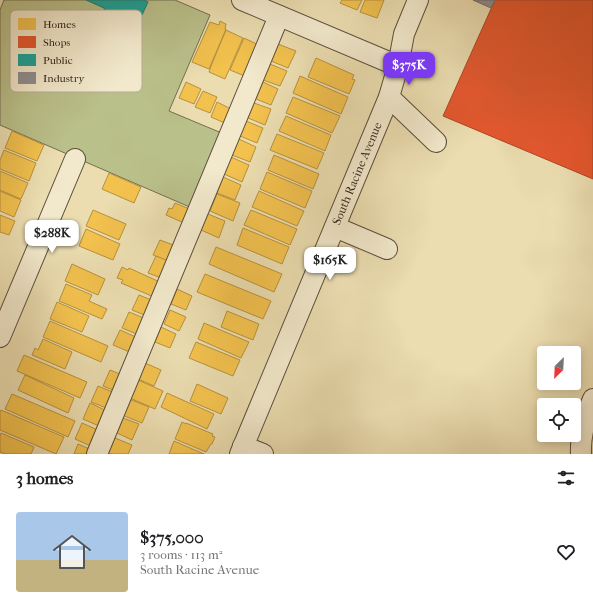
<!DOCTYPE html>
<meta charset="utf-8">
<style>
body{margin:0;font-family:"IM FELL French Canon",serif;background:#f6f6f6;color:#202124;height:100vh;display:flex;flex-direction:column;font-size:15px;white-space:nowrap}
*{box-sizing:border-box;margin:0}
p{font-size:13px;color:#757577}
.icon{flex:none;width:22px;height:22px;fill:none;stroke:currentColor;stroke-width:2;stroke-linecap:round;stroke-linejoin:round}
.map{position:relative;height:454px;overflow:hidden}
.sheet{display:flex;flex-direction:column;background:#fff;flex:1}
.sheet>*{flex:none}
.needle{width:26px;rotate:204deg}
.fabs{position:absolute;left:537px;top:346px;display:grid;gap:8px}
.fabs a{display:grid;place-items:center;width:44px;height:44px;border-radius:4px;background:#fff;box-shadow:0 2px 10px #0003;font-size:20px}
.price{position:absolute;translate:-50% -34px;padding:0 9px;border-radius:8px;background:#fff;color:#222;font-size:13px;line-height:26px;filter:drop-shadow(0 1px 2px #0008)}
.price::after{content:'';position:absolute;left:50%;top:24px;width:12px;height:9px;margin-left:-6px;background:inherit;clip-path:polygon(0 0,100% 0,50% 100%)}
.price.active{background:#7c3aed;color:#fff}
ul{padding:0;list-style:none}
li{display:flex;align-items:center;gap:12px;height:100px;padding:0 16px}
li span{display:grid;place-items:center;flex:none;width:112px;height:80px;border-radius:4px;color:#555}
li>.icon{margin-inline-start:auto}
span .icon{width:48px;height:48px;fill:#fffc;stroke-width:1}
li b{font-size:17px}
h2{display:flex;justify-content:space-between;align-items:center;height:48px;padding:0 16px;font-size:17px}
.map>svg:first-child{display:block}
</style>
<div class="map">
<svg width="593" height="454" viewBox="0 0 593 454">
<rect width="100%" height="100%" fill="#ebddb0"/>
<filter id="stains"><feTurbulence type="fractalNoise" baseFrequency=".005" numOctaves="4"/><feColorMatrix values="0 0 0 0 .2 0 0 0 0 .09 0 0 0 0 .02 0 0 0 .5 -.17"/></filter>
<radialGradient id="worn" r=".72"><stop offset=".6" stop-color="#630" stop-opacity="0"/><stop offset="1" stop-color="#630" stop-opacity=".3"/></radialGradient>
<!-- green -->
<polygon fill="#bac08a" stroke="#726f50" points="4,0 175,0 210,15 169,111 224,134 192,208 0,125 0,10"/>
<!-- homes -->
<g fill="#f2c14e" stroke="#b6903d">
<polygon points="342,0 362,0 357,10 340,3"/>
<polygon points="365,0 384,0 377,18 360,12"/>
<polygon points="220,21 226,24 225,29 226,29 209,69 192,62 210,22 219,25"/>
<polygon points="226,30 243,38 225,79 209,72 211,66"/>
<polygon points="244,38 261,46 247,77 230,70"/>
<polygon points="278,44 296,51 288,68 271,61"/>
<polygon points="316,58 354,75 352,79 355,80 349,94 308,77"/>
<polygon points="270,64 287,71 280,86 263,80"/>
<polygon points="300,76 348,97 341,114 293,93"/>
<polygon points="186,82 201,89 194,104 179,98"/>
<polygon points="263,82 278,89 271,105 256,99"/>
<polygon points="203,91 217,97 210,113 195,107"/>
<polygon points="293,97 340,116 332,133 286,113"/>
<polygon points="217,102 233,110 227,124 211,117"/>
<polygon points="254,103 271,109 265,125 248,118"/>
<polygon points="286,116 331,135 325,151 279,131"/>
<polygon points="246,121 263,128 257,143 240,136"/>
<polygon points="12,131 44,145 37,161 5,148"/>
<polygon points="277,134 324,153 317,169 270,150"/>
<polygon points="239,139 256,147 250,162 232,155"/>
<polygon points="4,150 36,163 29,181 0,169 0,160"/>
<polygon points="274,155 319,174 313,189 268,170"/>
<polygon points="231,157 249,165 242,182 224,174"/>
<polygon points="0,171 28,183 21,199 0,190"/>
<polygon points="267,172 312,191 305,208 260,189"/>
<polygon points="109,173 141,187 134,203 102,189"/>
<polygon points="223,177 241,185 235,200 217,193"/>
<polygon points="0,191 21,200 14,217 0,211"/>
<polygon points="259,191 304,211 297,226 252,207"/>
<polygon points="217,194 240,203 233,221 210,211"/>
<polygon points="175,203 192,210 186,224 166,215 169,208 172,209"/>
<polygon points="93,210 126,224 119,240 86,226"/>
<polygon points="251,210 297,229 290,245 244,225"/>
<polygon points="208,214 225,221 219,238 201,230"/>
<polygon points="0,215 15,221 9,235 0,232"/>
<polygon points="243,228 289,247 282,264 237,245"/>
<polygon points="86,229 120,244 113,260 79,246"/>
<polygon points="160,240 176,246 170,262 153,255"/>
<polygon points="216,247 282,274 274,292 209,264"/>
<polygon points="156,256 171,262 164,279 148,273"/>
<polygon points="72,264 105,279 98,295 65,281"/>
<polygon points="122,267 128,270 129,268 162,283 157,299 147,294 121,283 123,280 117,278"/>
<polygon points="205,274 271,301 263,319 197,292"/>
<polygon points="66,284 92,295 89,301 107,309 102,319 59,301"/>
<polygon points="177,289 192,296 186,310 171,304"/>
<polygon points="139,295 154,301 147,316 132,310"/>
<polygon points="57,302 89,316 82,332 50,319"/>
<polygon points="170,310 186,317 179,331 164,324"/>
<polygon points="227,311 259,324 253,340 221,327"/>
<polygon points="129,312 146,319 139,335 122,328"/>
<polygon points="50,321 108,346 101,362 43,337"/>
<polygon points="204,323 249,342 241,358 198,339"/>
<polygon points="161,327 176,334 170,348 155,342"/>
<polygon points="120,330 138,338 132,353 113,345"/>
<polygon points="43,339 72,352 65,369 32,355 35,348 38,350"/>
<polygon points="196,342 240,360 233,376 189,358"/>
<polygon points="24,355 87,382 80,398 17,371"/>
<polygon points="145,363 161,370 154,386 138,379"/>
<polygon points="110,370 125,376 118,392 103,386"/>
<polygon points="25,375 74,398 68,413 18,390"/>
<polygon points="138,380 163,391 155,409 130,398"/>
<polygon points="197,384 228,398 221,414 190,401"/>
<polygon points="98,386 115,393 109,409 91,402"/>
<polygon points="167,393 214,414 207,429 161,407"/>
<polygon points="12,394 75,421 68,437 5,409"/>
<polygon points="129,399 149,407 142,423 122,415"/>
<polygon points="90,403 107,411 99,426 83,419"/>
<polygon points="1,410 64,437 56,454 0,430 0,412"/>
<polygon points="123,418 139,424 132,440 117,433"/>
<polygon points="182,422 186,424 186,423 213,434 212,436 215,437 212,444 211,444 206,452 175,439"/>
<polygon points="82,423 100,431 93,447 75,439"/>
<polygon points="1,433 34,447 31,454 5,454 0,452 0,436"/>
<polygon points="115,438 132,445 128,454 111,454 108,453"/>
<polygon points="174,441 204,454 169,454"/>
<polygon points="78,444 92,450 92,454 74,454"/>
</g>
<!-- shops -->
<polygon fill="#e4572e" stroke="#ac4626" points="495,0 593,0 593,179 443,116"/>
<!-- public -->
<polygon fill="#17a398" stroke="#1d7b71" points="86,0 144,0 148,2 142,15 137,13 134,20 115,12 111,14 105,11 104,8"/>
<!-- industry -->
<polygon fill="#8d8d92" stroke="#6f6c6c" points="473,0 495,0 491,8"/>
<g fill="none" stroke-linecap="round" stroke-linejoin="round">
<!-- minor casing -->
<g stroke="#5a4e3c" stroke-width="22">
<g id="minor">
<polyline points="242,0 398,66"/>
<polyline points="389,97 436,142"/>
<polyline points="335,227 387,249"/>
<polyline points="0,337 75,159"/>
<polyline points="243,446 263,454"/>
<polyline points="97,454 279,16"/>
<path id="s1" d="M 240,454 L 389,97 L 398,66 L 404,34 L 418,0"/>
<path d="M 581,454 C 580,435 586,416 593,399"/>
</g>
</g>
<!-- minor -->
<use href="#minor" stroke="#f2e9cc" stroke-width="20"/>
</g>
<g text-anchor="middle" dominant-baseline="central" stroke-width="4" stroke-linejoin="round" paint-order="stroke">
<!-- street labels -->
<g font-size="12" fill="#2a1e15" stroke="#f2e9cc">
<text stroke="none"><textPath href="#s1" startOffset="304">South Racine Avenue</textPath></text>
</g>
</g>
<!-- legend -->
<rect x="10" y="10" width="132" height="82" rx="6" fill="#f2e9cc" stroke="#b6ac95" stroke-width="1"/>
<rect x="18" y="18" width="18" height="12" fill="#f2c14e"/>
<rect x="18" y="36" width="18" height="12" fill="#e4572e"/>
<rect x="18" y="54" width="18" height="12" fill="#17a398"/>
<rect x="18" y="72" width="18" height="12" fill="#8d8d92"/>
<g font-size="11" fill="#2a1e15">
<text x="43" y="28">Homes</text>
<text x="43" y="46">Shops</text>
<text x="43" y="64">Public</text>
<text x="43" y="82">Industry</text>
</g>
<rect width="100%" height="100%" filter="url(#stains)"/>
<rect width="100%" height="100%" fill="url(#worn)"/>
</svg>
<div class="fabs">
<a><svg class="needle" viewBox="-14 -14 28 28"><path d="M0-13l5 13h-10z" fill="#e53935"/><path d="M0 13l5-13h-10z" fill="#757577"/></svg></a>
<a><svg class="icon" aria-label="locate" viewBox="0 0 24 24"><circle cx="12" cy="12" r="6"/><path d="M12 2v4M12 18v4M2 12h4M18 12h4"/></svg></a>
</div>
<b class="price active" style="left:409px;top:86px">$375K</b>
<b class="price" style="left:52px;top:254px">$288K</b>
<b class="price" style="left:330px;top:281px">$165K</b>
</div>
<section class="sheet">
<h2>3 homes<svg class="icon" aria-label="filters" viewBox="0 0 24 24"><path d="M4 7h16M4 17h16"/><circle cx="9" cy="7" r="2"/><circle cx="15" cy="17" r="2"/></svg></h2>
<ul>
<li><span style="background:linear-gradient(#a9c7e8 60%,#c2b280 0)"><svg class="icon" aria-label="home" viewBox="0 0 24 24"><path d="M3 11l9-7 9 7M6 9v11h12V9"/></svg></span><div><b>$375,000</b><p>3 rooms · 113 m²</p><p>South Racine Avenue</p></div><svg class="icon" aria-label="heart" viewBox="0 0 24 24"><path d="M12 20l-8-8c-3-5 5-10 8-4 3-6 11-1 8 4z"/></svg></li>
</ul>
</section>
